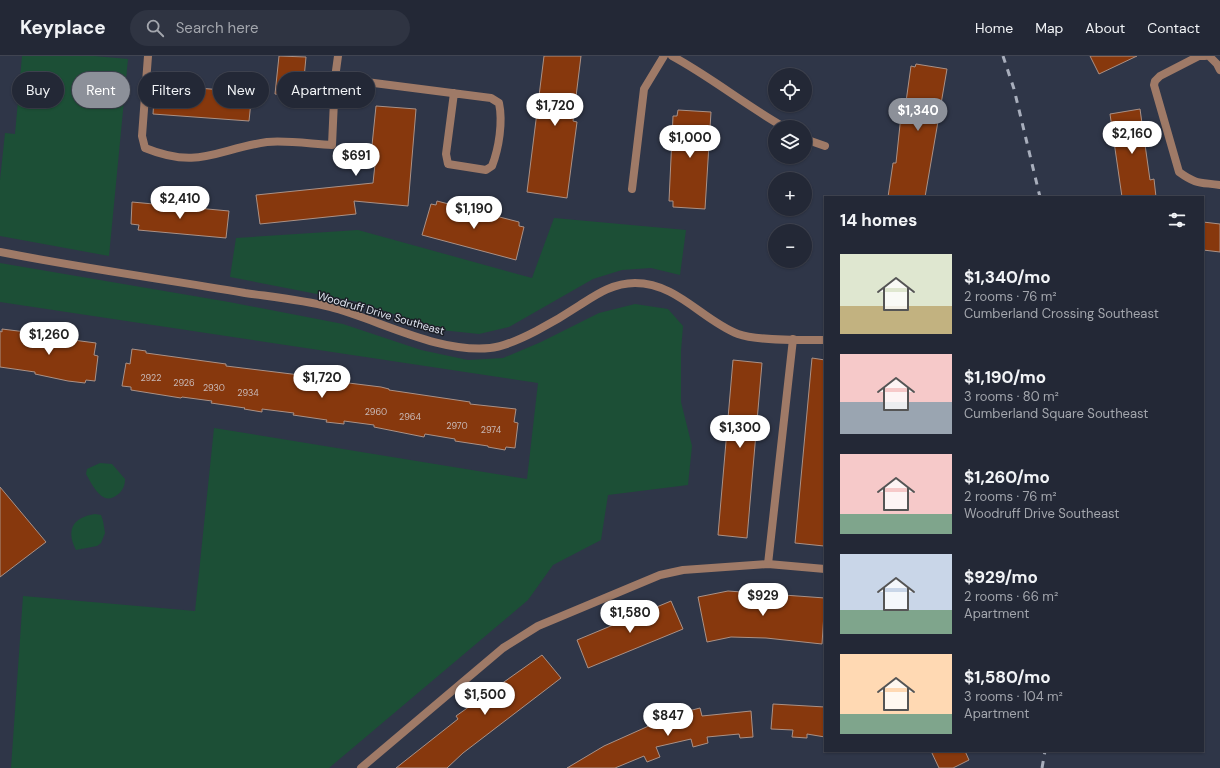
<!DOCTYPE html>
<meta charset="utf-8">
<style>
body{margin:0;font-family:"DM Sans",sans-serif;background:#2f3442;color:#f1f3f6;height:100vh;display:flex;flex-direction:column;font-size:15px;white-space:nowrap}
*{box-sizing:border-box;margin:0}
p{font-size:13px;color:#a3a6ad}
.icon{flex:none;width:22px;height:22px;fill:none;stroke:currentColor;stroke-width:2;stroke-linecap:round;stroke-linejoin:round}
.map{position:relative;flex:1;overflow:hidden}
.drawer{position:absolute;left:824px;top:140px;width:380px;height:556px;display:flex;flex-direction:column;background:#232836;border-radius:0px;box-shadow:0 1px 3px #0004,0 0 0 1px #404451}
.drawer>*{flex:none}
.guide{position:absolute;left:12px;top:16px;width:380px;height:36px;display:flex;gap:8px}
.controls{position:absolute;left:768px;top:12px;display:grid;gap:8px}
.controls a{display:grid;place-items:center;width:44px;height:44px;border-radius:50%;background:#232836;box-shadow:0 1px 3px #0004,0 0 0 1px #404451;font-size:20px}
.price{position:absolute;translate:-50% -34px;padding:0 9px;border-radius:14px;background:#fff;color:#222;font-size:13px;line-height:26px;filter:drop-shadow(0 1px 2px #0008)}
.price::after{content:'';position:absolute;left:50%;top:24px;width:12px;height:9px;margin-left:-6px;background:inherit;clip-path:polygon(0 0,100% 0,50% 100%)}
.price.current{background:#8c9099;color:#fff}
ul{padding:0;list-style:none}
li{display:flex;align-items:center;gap:12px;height:100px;padding:0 16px}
li span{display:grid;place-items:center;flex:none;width:112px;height:80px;border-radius:0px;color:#555}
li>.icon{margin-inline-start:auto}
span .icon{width:48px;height:48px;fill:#fffc;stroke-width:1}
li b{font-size:17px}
h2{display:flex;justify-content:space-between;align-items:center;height:48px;padding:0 16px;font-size:17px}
.chip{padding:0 14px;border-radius:18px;background:#232836;box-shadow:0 1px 3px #0004,0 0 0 1px #404451;font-size:14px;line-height:36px}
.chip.current{background:#8c9099;color:#fff}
header{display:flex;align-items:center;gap:24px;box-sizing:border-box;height:56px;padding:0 20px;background:#232836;border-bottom:1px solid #404451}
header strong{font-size:19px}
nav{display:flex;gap:22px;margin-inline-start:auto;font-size:14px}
.search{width:280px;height:36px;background:#2f3442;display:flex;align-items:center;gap:10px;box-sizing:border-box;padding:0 14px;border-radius:22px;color:#a3a6ad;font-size:15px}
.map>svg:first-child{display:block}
</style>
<header>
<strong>Keyplace</strong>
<div class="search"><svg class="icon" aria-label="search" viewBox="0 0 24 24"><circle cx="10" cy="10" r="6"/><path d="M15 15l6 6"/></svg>Search here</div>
<nav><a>Home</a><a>Map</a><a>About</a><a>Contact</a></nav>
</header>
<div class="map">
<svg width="1220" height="712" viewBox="0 0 1220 712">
<rect width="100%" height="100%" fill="#2f3648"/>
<!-- green -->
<g fill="#1c4f36">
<polygon points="22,0 94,0 128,3 109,200 0,180 0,124 5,77 15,78"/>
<polygon points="554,162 686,174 680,219 651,212 622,214 593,223 509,271 479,278 441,274 358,246 230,221 236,182 358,174 532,222"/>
<polygon points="0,207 229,246 343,268 421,294 468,304 503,302 541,286 599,257 635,248 668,253 683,270 681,295 681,346 692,390 688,429 608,439 601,484 553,509 528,544 329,712 11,712 23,540 195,555 214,372 527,423 538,327 0,246"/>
<path d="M 100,407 L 112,408 L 125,423 C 125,429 123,435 117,439 C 102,451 92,428 86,418 L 87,413 Z"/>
<path d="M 95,458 L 101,459 L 103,465 L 105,477 L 101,487 L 97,490 L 76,494 C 65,473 74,461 95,458 Z"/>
</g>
<!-- building -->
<g fill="#87380d" stroke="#aa9186">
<polygon points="279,0 306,1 303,33 299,32 298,41 275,38"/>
<polygon points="544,0 581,0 573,65 577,66 567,142 527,136"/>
<polygon points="1090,0 1137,0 1099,18"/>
<polygon points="916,8 947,13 925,141 888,141 893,107 896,107 901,59 904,60 911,10 915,11"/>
<polygon points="155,29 252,36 249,65 153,58"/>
<polygon points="376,50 416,53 408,150 354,145 356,158 260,168 256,139 373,127 376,99 371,99"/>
<polygon points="1140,53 1150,124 1154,123 1156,141 1122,141 1110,58"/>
<polygon points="678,54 711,56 705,153 673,151 673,145 669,145 673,60 677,60"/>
<polygon points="437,145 519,166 519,170 524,171 516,204 422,179 431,148 436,149"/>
<polygon points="132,146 229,155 226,182 138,174 139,169 131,168"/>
<polygon points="1203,166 1220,168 1220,196 1203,194"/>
<polygon points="2,273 50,279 50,281 96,287 94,299 98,300 95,325 86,324 85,327 68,325 35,318 35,316 0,311 0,275 2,276"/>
<polygon points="132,293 146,295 146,297 226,308 226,310 308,320 308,322 381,331 389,333 389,334 470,346 470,348 516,353 514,366 518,367 515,392 506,391 505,394 488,391 488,390 455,385 455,383 425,378 424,381 374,371 374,369 344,365 344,368 326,366 327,364 293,359 294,357 262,353 262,356 244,353 245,352 211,347 212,345 182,341 181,342 131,334 131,331 122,330 126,307 130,308"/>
<polygon points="812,302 825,304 824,490 795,487"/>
<polygon points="733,304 762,307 747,482 718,479"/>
<polygon points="0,431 46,486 0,521"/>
<polygon points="728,535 825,542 822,588 766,582 731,581 707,586 698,541"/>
<polygon points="671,545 683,573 588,612 577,584"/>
<polygon points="542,599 561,622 463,697 447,712 396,712 458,663 456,660"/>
<polygon points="773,648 825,651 825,681 807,678 807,682 792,681 793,674 771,673"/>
<polygon points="700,652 702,660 751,655 753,681 740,682 739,678 707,681 708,687 693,691 691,683 656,691 660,701 647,706 644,700 615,712 567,712 604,690 662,664 661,662"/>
<polygon points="931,695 965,695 969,704 953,712 939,712"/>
</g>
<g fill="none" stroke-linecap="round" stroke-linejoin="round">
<!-- street -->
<g stroke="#9f7a67" stroke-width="8">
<path d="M 148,0 L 142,80 L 145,92 C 199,114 217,93 267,86 C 286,84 312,88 332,89 L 335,22 L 338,0"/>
<path d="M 672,0 C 711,21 745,49 784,71"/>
<path d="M 1205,0 L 1199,0 L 1160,20 L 1155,25 L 1154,29 L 1179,116 C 1197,129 1200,126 1220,129"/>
<polyline points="1209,0 1217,8 1220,14"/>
<path d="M 335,22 L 491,42 L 499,47 C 503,66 499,92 492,110 L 486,114 L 448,108 L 446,98 L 454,37"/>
<polyline points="805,83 825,90"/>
<polyline points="632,133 644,33 664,0"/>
<path d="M 0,196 C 81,212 163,223 245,237 C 273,241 303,244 330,251 C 380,264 437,297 490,292 C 514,290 559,263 580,249 C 597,238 613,227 635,227 C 677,227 702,264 738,278 C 757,285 804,284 825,284"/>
<polyline points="768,508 793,283"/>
<polyline points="361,712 503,592 538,570 660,519 683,514 768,508 825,513"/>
</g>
<!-- rail -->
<g stroke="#a8aebc" stroke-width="3" stroke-dasharray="7 7" stroke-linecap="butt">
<polyline points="1003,0 1014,33 1040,141"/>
<polyline points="1042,712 1045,695"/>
</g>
</g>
<g text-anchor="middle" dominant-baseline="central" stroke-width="3" stroke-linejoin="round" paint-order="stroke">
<!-- number labels -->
<g font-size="9" fill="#c9b9b7">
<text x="151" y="322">2922</text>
<text x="184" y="327">2926</text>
<text x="214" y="332">2930</text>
<text x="248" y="337">2934</text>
<text x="376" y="356">2960</text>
<text x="410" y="361">2964</text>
<text x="457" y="370">2970</text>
<text x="491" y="374">2974</text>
</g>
<!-- street labels -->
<g font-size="11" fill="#dfe4f0" stroke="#1b1e26">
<text transform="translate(381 257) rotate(16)">Woodruff Drive Southeast</text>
</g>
</g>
</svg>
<div class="controls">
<a><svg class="icon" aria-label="locate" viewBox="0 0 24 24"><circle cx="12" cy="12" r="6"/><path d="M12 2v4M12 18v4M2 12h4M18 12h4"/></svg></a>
<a><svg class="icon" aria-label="layers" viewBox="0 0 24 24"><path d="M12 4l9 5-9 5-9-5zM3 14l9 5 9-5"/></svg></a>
<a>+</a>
<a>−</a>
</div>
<b class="price" style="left:555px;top:71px">$1,720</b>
<b class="price current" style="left:918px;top:76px">$1,340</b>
<b class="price" style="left:1132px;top:99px">$2,160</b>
<b class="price" style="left:690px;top:103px">$1,000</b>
<b class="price" style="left:356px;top:121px">$691</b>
<b class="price" style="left:180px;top:164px">$2,410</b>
<b class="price" style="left:474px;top:174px">$1,190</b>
<b class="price" style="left:49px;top:300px">$1,260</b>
<b class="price" style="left:322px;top:343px">$1,720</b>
<b class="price" style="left:740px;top:393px">$1,300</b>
<b class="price" style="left:763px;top:561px">$929</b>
<b class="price" style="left:630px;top:578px">$1,580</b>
<b class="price" style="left:485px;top:660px">$1,500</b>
<b class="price" style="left:668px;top:681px">$847</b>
<div class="guide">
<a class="chip">Buy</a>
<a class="chip current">Rent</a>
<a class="chip">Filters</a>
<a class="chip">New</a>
<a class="chip">Apartment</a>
</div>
<section class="drawer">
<h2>14 homes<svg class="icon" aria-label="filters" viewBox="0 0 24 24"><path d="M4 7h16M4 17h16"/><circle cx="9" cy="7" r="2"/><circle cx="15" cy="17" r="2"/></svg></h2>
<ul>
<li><span style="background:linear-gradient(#dfe7d0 65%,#c2b280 0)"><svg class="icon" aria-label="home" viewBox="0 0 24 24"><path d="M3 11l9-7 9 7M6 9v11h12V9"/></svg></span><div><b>$1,340/mo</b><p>2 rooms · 76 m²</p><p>Cumberland Crossing Southeast</p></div></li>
<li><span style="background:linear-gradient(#f6c9c9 60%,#9aa5b1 0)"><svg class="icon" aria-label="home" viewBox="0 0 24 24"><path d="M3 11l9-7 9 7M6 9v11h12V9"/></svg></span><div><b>$1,190/mo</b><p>3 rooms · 80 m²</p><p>Cumberland Square Southeast</p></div></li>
<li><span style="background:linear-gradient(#f6c9c9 75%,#7fa58c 0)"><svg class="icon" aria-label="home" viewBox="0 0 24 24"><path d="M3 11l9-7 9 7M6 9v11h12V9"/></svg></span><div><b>$1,260/mo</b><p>2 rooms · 76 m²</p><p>Woodruff Drive Southeast</p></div></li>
<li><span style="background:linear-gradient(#c9d6e8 70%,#7fa58c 0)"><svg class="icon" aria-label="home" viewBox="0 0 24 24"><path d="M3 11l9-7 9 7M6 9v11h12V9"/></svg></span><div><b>$929/mo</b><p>2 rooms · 66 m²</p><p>Apartment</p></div></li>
<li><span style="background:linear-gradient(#ffd9b3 75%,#7fa58c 0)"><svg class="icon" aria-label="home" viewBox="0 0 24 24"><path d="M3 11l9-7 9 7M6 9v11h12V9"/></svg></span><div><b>$1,580/mo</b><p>3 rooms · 104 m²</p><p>Apartment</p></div></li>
</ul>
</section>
</div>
